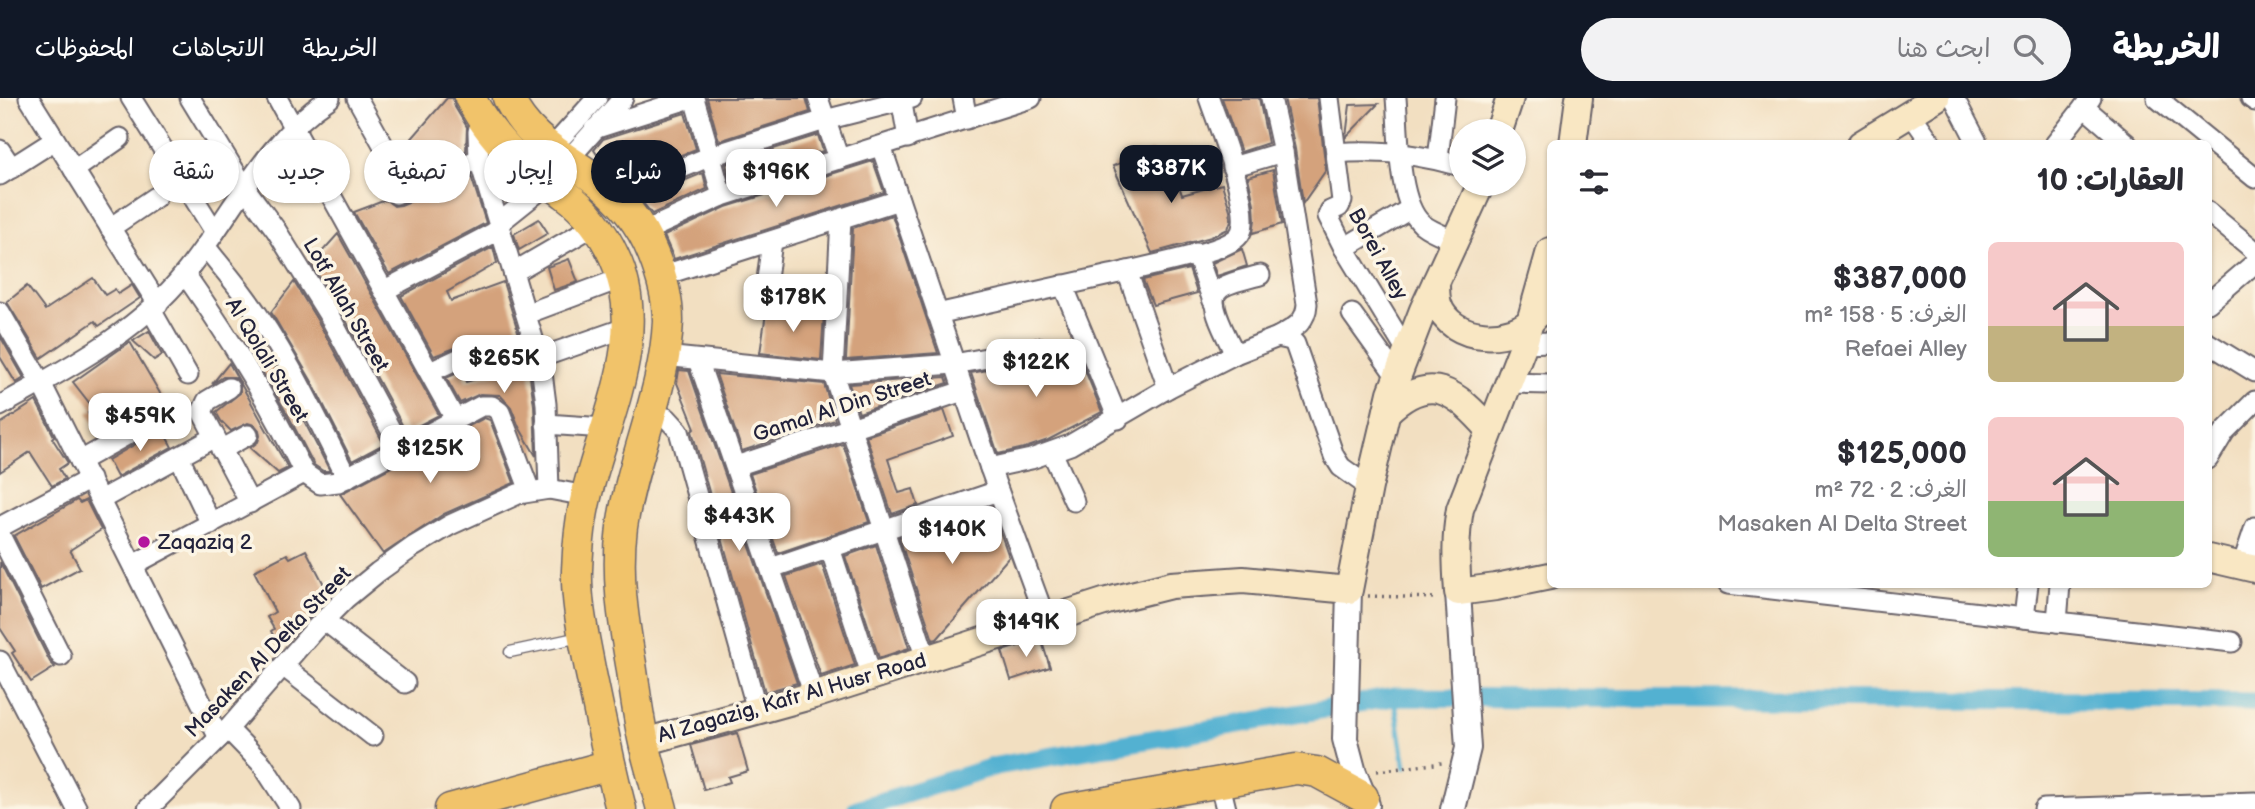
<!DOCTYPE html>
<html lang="ar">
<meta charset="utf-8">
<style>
body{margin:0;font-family:"Balsamiq Sans","Playpen Sans Arabic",sans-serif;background:#f2f2f3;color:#2b2b33;direction:rtl;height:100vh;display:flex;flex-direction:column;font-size:26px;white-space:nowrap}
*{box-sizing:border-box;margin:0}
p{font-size:23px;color:#7c7c81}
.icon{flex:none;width:38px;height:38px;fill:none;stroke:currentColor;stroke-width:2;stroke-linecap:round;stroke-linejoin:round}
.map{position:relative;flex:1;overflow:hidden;direction:ltr}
.drawer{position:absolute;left:1547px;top:42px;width:665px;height:448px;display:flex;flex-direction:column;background:#fff;border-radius:10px;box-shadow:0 2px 5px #0004;direction:rtl}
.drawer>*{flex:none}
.guide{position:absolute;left:21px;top:42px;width:665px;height:63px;direction:rtl;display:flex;gap:14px}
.buttons{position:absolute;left:1449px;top:21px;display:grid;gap:14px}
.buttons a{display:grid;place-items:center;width:77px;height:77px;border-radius:50%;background:#fff;box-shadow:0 2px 5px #0004;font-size:35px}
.price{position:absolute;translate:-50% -60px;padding:0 16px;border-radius:14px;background:#fff;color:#222;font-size:23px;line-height:46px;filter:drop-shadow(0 2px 4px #0008)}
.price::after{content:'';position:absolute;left:50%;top:42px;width:21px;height:16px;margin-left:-10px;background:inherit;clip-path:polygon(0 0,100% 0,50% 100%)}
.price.current{background:#111827;color:#fff}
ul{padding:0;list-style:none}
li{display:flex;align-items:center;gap:21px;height:175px;padding:0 28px}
li span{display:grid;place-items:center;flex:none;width:196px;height:140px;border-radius:10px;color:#555}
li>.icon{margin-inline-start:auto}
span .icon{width:84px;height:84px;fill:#fffc;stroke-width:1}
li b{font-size:30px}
h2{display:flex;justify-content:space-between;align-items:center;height:84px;padding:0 28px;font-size:30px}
.pill{padding:0 24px;border-radius:32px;background:#fff;box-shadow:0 2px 5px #0004;font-size:24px;line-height:63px}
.pill.current{background:#111827;color:#fff}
header{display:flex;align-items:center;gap:42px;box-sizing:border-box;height:98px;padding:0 35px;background:#111827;color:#fff}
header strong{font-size:33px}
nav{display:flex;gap:38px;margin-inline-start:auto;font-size:24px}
.search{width:490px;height:63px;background:#f2f2f3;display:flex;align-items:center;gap:18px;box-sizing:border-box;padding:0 24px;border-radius:38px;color:#7c7c81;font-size:26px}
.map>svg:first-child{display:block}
</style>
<header>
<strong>الخريطة</strong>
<div class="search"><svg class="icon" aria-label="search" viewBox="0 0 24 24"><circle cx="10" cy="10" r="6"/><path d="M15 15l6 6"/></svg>ابحث هنا</div>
<nav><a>الخريطة</a><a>الاتجاهات</a><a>المحفوظات</a></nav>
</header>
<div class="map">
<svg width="2255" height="711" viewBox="0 0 2255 711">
<rect width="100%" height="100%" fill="#fcf5e5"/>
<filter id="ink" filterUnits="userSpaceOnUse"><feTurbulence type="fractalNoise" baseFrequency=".0143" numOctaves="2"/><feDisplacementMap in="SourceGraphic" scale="14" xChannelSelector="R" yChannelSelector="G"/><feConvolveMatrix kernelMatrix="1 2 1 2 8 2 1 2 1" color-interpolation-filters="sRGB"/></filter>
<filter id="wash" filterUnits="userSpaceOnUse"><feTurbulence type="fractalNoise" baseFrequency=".00686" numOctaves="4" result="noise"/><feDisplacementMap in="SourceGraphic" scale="28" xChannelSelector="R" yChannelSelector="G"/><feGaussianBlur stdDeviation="1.57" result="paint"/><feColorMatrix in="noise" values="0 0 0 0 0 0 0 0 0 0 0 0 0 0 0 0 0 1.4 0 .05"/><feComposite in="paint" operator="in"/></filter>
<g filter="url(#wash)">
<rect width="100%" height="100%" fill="#f2dfc1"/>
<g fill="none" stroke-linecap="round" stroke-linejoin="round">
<!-- stream -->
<polyline stroke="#52b1d1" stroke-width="5" points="1394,599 1405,669"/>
<!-- canal -->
<polyline stroke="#52b1d1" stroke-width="19" points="857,711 996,668 1394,599 2255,604"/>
</g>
<g id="blocks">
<!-- building -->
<g fill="#d4a27c">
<polygon points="447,0 453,0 455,9 467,29 466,53 387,88 377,80 384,71 391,73 401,68 403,60 401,53"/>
<polygon points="707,0 806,0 810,14 719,43"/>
<polygon points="1222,0 1259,0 1268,45 1241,54"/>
<polygon points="1284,0 1317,0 1326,72 1303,105 1295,51"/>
<polygon points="1378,6 1346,39 1350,7"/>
<polygon points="685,15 696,51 622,81 603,65 594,52 603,41"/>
<polygon points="818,37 823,53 730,83 726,66"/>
<polygon points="1153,52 1168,78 1175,76 1182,97 1222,86 1230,112 1231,122 1228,131 1211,139 1152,155 1113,68"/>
<polygon points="873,63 884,94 674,161 664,138 726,109"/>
<polygon points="1273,72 1282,126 1253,135 1255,122 1254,106 1248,79"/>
<polygon points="703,75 707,91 652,116 640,101"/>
<polygon points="471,78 486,125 389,176 354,114 386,102 394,108 401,107"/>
<polygon points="892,117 938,255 846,262 853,130"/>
<polygon points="539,121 548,135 519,152 514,136"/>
<polygon points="338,136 439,317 406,334 341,213 311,166"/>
<polygon points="493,149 497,165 447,194 451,203 503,184 520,240 472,257 468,250 460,248 434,258 401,198"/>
<polygon points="1242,151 1247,168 1217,178 1212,165"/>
<polygon points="569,161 578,184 554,192 547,169"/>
<polygon points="1189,171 1197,195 1153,207 1143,182"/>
<polygon points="93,180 105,197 115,191 118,196 132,187 140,200 99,228 95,223 41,260 7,204 27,188 45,212"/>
<polygon points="294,184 319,225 384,346 352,363 311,282 271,214"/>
<polygon points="777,209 824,216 821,262 760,255 766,215 776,217"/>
<polygon points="149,233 162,257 154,262 133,243"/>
<polygon points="255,235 289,294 330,373 323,373 314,367 288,317 246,246"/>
<polygon points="0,238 24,280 16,285 0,259"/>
<polygon points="1072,240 1102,314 1048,342 1028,349 998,356 971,275 1044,262 1052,255 1052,246"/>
<polygon points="130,244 164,302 101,337 88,315 94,311 73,284"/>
<polygon points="229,265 288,370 278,375 250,350 258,344 260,338 259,332 255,327 248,325 231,333 221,323 216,314 240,295 240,284 234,279 223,279 212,286"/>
<polygon points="528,265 534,307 536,358 519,329 511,309 500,297 480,296 460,305 446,280 462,273 466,284"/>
<polygon points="679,272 689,273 797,585 765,594 692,333 695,330 677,285"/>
<polygon points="716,276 824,286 835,322 742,353"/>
<polygon points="946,279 948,285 859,315 849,286"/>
<polygon points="36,303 54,338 52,340 68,365 59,371 65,381 52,388 30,354 0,374 0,326"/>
<polygon points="944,312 953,338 888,361 899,395 913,391 918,407 892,416 866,338"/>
<polygon points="484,320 490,322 514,385 444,416 383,456 340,396"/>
<polygon points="162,331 172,349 117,379 108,362"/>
<polygon points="843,346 869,424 778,455 750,376"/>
<polygon points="77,402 80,405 86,402 101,432 70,452 80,470 41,491 14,438"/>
<polygon points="979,412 986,432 998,428 1009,459 937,541 933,542 899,439"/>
<polygon points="876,447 909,550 879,560 845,458"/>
<polygon points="306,452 330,498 317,507 318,510 299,530 289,535 291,539 277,545 271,533 274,531 267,519 275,514 254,473 287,456 290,460"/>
<polygon points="0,464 50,564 55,569 31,584 12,555 15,553 0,530"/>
<polygon points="822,466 855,567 821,578 786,478"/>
<polygon points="1041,541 1050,569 1011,582 1002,553"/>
<polygon points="737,635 748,673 728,679 730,684 704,692 691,647"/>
</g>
</g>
</g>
<g filter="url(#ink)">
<use href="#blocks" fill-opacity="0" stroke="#6b646a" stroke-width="2"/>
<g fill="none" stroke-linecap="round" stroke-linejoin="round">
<!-- service casing -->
<g stroke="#6b646a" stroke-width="13">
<polyline id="service" points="510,554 580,539"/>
</g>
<!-- minor casing -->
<g stroke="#6b646a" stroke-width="23">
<g id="minor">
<polyline points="29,0 158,206"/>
<polyline points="131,0 215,134"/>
<polyline points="190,0 245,90 276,132 330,219 401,351"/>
<polyline points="277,0 455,321"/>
<polyline points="357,0 391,61"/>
<polyline points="694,0 722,98"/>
<polyline points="818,0 839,61"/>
<polyline points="901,0 908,40"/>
<polyline points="963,0 967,21"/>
<path d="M 1271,0 L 1283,54 L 1307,206 C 1306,225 1294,230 1278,239"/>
<polyline points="1329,0 1342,103 1339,109 1330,113 1328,118 1344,150 1406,252"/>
<path d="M 1396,0 C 1399,33 1397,104 1422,126 C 1432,134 1445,138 1456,143"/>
<polyline points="1954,0 1978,46"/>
<polyline points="2157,0 2255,80"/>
<polyline points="2251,0 2255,3"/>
<polyline points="2084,9 2127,46"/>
<polyline points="1911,16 1932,46"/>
<polyline points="481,20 478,34 479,61 541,267 546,306 549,391"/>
<polyline points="594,31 691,0"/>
<polyline points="2055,46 2091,0"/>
<polyline points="881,48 990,370 1046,523"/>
<polyline points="0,52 12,70"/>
<polyline points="550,52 597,0"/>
<path d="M 1336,55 C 1380,51 1419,56 1461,68"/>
<polyline points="1438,61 1445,0"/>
<polyline points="567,63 623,0"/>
<polyline points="1232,69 1283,54"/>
<polyline points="74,72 120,40"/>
<polyline points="0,77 55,42"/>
<polyline points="396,96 479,61"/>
<polyline points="614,98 711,58 825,22 912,0"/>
<polyline points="2208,114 2255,153"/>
<polyline points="841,121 833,275 926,561"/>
<polyline points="499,125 549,85"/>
<polyline points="110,130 156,99"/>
<polyline points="643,134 722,98 1031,0"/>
<path d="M 205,148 C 219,166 233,182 246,200 C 287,255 316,319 347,380"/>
<polyline points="1344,150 1410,111"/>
<polyline points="1196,155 1213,203"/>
<polyline points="1127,173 1168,290"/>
<polyline points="514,174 595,127"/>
<path d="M 185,176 C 230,240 270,305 304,375"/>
<polyline points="661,178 899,102"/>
<polyline points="1063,187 1118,321"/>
<polyline points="766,189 772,143"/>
<polyline points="385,192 501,131"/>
<polyline points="2208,205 2255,165"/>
<polyline points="151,212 188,277"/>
<polyline points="0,214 41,285 219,640"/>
<polyline points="526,216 622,180"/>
<path d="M 937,216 C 995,203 1053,190 1110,177 C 1145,169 1181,162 1215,151 C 1223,148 1237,143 1241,134 C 1252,110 1218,27 1209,0"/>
<polyline points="1352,216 1397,279"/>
<polyline points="1524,245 1550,244"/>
<polyline points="2208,245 2255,274"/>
<path d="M 1235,256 C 1229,243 1206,204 1218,193 C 1224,185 1250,180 1260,177"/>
<polyline points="664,258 833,275 954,266 1041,250"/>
<polyline points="539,260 628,229"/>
<polyline points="698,262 814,597"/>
<polyline points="430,274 460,260"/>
<polyline points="1508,285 1550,286"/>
<polyline points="229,290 207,303 202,314 250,405"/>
<path d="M 0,308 C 67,270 136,236 185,175 C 233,116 264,43 330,0"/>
<polyline points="650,316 667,320 679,333 757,612"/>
<polyline points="546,326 605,330"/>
<polyline points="221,352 248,337"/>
<polyline points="1052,354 1074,403"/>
<polyline points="179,359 211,426"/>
<polyline points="2208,361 2225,333 2255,303"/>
<polyline points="80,363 170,313"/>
<polyline points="736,368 963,293"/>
<polyline points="990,370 1031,361 1070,347 1168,290 1235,256 1278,239 1291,242 1295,246 1334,358 1341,369 1369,389"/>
<polyline points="100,402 215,339"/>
<polyline points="0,429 90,381"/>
<polyline points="0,437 61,558"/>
<polyline points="830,450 872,579"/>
<polyline points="133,467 304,375 320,386 338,384 481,308 492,308 500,314 530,393"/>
<polyline points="2242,468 2255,429"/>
<polyline points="771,470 998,393"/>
<polyline points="1728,486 2232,544"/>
<polyline points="2024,520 2028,486"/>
<polyline points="324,522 405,585"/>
<polyline points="2057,524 2060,486"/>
<polyline points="0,563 77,711"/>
<polyline points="283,568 373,638"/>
<polyline points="228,631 262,666 291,711"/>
<polyline points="1219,683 1226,711"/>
<polyline points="148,711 228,631 314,532 345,501 378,474 413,449 450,427 518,396 549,391 586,398"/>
<polyline points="2044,711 2255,704"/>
</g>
</g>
<!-- tertiary casing -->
<g stroke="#6b646a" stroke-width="28">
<g id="tertiary">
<polyline points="1349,492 1345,641 1354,675 1367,707"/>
<polyline points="1453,711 1468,650 1458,494"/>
</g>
</g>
<!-- secondary casing -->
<g stroke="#6b646a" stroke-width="30">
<g id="secondary">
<polyline points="1499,33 1510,0"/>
<polyline points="1573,46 1579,0"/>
<polyline points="1861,46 1936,0"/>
<path d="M 1550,153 L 1524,245 L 1460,411 C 1455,439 1456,465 1458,494 L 1496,489 L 1550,478"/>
<path d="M 1436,184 C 1436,191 1436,199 1438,206 C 1451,245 1513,246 1536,218"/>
<path d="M 1387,314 C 1431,272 1456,294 1490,332"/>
<polyline points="2208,460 2255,471"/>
<polyline points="644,644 814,597 1107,503 1171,487 1243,482 1349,492 1369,389 1391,295 1423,212 1481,86"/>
</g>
</g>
<!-- primary casing -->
<g stroke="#6b646a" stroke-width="33">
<g id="primary">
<path d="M 470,0 C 483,24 498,44 518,62 C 532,75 550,84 565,96 C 586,112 603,134 614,158 C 651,235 604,322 586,399 C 580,423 578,447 577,472 C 576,506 584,539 590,571 C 600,618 609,665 621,711"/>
<path d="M 508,0 C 529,41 556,53 591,78 C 618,98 641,125 653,156 C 661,176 668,201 668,223 C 665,293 632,360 622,429 C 616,475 623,521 631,566 C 635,592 638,619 644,645 C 649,667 656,689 662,711"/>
<polyline points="450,711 610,667"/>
<polyline points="1066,711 1296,671 1317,674 1363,699"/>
</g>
</g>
<!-- path -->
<g stroke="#6b646a" stroke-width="3.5" stroke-dasharray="2 5" stroke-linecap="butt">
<polyline points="1368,498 1437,500"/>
<polyline points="1377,673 1442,665"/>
</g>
<!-- service -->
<use href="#service" stroke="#fff" stroke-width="10"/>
<!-- minor -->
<use href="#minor" stroke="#fff" stroke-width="19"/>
<!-- tertiary -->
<use href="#tertiary" stroke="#fff" stroke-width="24"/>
<!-- secondary -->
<use href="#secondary" stroke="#f9e7c3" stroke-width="26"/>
<!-- primary -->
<use href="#primary" stroke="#f1c36a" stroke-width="30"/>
</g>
</g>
<!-- markers -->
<circle fill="#b5179e" stroke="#fcf5e5" stroke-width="2.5" cx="144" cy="444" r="7"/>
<g text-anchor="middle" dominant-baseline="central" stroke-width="7" stroke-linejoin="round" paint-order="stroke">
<!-- street labels -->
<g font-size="21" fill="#22223b" stroke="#fcf5e5">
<text transform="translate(1378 156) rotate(61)">Borei Alley</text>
<text transform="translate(346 207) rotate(60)">Lotf Allah Street</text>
<text transform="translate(267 262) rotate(59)">Al Qolali Street</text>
<text transform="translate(842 309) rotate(-18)">Gamal Al Din Street</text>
<text transform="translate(268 554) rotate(-46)">Masaken Al Delta Street</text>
<text transform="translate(792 600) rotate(-16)">Al Zagazig, Kafr Al Husr Road</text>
</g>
<!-- poi labels -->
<g font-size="21" fill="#22223b" stroke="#fcf5e5" text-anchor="start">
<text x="158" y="444">Zaqaziq 2</text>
</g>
</g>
</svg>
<div class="buttons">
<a><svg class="icon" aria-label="layers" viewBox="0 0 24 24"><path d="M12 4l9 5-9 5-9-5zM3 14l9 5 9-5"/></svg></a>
</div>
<b class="price current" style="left:1171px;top:107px">$387K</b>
<b class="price" style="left:776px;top:111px">$196K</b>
<b class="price" style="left:793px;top:236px">$178K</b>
<b class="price" style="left:504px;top:297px">$265K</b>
<b class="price" style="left:1036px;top:301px">$122K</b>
<b class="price" style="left:140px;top:355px">$459K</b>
<b class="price" style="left:430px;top:387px">$125K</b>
<b class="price" style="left:739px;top:455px">$443K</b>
<b class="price" style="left:952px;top:468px">$140K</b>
<b class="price" style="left:1026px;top:561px">$149K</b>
<div class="guide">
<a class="pill current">شراء</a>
<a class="pill">إيجار</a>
<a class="pill">تصفية</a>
<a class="pill">جديد</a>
<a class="pill">شقة</a>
</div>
<section class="drawer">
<h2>العقارات: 10<svg class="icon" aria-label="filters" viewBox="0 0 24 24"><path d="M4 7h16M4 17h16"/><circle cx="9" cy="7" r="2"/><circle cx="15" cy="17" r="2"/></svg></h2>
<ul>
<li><span style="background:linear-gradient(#f6c9c9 60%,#c2b280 0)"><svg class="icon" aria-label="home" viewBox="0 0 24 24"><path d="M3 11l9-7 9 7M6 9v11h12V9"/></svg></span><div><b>$387,000</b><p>الغرف: 5 · 158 m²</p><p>Refaei Alley</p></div></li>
<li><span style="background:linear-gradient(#f6c9c9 60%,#8fb573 0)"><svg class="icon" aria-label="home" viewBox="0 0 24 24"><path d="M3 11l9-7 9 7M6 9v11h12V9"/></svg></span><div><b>$125,000</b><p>الغرف: 2 · 72 m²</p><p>Masaken Al Delta Street</p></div></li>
</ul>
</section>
</div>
